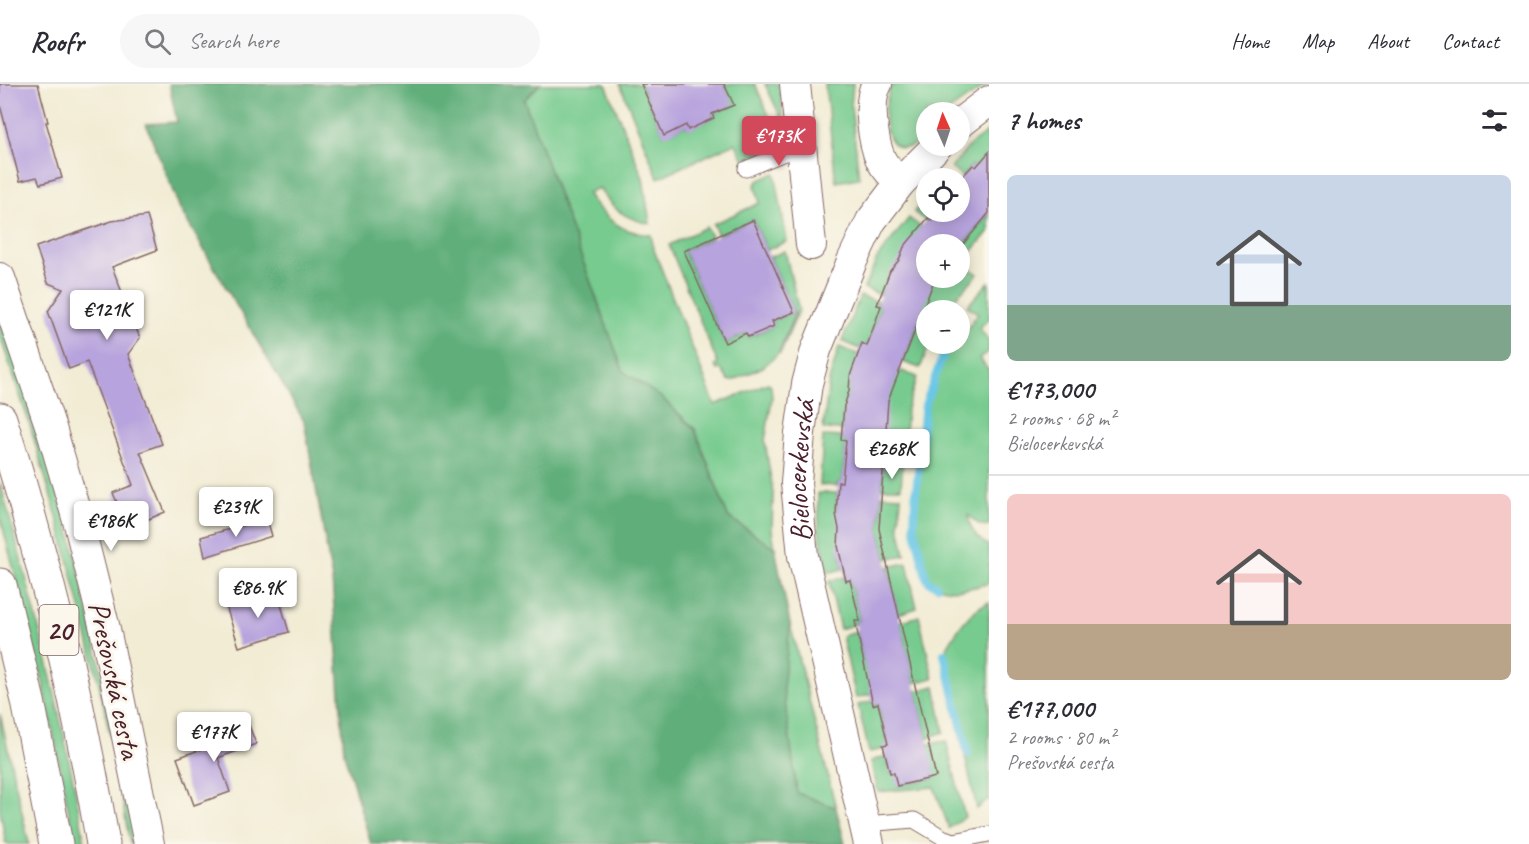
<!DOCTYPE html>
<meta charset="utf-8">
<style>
body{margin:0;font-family:Caveat,sans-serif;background:#f7f7f7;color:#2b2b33;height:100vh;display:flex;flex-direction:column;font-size:22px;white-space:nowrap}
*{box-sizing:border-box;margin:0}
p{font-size:20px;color:#7c7c81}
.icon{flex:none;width:33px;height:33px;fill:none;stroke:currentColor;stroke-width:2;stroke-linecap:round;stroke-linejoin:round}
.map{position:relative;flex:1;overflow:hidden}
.side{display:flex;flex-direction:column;background:#fff;width:540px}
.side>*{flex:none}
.needle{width:39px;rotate:357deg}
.tools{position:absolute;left:916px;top:18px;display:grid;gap:12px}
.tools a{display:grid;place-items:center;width:54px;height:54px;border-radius:50%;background:#fff;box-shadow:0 3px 15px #0003;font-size:30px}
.price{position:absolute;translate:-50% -51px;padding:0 14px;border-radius:6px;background:#fff;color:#222;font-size:20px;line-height:39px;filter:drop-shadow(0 2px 3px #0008)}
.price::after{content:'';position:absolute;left:50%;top:36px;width:18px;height:14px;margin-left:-9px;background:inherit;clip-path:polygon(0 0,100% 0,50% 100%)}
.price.selected{background:#d1495b;color:#fff}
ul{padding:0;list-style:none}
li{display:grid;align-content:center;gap:12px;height:318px;padding:0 18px}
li+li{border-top:2px solid #e1e1e2}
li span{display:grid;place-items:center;height:186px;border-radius:9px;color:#555}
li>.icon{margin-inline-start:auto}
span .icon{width:108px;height:108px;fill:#fffc;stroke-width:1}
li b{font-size:26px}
h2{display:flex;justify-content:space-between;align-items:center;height:72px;padding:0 18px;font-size:26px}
header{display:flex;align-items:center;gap:36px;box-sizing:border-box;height:84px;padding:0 30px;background:#fff;border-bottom:2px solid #e1e1e2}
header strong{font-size:28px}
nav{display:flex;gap:33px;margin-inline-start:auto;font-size:21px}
.search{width:420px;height:54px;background:#f7f7f7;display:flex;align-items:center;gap:15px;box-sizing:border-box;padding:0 21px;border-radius:33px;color:#7c7c81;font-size:22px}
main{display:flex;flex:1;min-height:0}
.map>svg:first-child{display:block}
</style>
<header>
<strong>Roofr</strong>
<div class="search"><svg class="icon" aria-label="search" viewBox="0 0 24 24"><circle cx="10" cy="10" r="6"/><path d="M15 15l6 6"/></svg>Search here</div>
<nav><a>Home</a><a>Map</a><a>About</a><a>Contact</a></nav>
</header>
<main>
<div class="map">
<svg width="989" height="760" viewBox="0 0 989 760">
<rect width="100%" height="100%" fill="#fbf7ec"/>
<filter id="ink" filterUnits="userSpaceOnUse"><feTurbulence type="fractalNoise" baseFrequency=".0167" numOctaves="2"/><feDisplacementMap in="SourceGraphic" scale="12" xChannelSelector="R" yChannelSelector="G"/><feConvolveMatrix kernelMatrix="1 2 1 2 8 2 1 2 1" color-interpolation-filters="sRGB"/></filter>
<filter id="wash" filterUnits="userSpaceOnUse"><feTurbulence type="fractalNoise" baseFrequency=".008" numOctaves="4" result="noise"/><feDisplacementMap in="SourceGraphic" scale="24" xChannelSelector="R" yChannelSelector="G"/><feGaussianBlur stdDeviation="1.35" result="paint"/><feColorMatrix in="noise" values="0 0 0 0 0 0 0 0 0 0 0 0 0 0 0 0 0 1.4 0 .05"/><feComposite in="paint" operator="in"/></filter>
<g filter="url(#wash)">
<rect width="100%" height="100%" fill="#f2ecd4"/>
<!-- green -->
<g fill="#77cb8f" stroke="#60755d" stroke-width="1.5">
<path d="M 540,0 L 606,0 L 643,94 L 650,140 C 623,134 614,126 599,104 L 587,109 C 605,135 619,148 651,151 L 654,166 L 715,321 L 768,299 L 771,302 L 772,314 L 765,357 L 773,409 L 772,446 L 775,464 L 728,433 L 695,345 L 662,314 L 623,287 L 524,16 Z"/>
<path d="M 620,0 L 641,0 L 664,51 L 686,41 L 688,45 L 713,34 L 712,30 L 733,21 L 724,0 L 755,0 L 770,34 L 758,39 L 766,58 L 780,55 C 771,66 758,73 744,75 L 735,59 L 658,94 Z"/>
<polygon points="765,0 779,0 784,40"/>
<polygon points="825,0 853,0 851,22 859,94 836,98"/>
<path d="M 895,0 L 988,0 L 947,28 L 927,28 L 927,50 C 903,76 885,63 885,31 C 885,22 888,12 890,3 Z"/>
<polygon points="989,47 989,75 976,83 972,81 962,93 951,84 971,60"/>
<polygon points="775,89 787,157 767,166 753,136 718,151 713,140 760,119 755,101 759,96"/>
<polygon points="927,112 927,128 940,128 931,137 928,135 926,137 914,128"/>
<polygon points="989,130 989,147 970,170 967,171 960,164"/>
<path d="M 909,134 L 921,143 C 910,167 890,186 881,211 L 864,204 L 878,173 Z"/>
<polygon points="706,143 712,154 684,167 725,259 746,249 749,253 774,242 772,237 794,228 770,173 785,167 799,227 780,270 796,229 795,228 778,270 763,283 732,297 728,296 721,285 717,286 715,282 718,280 669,161"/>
<polygon points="960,178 978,190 944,226 927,227 922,225 933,196 928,194 934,195 935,194 960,194"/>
<path d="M 989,198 L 989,235 L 979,244 L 989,257 L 989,267 L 979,274 L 989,287 L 989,441 C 978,443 975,437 968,431 C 970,446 976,454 989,462 L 989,499 C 967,506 943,511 924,495 L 912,438 L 922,322 L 945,260 L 960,260 L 960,242 L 967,245 L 978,229 L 967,222 Z"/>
<polygon points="860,212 878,218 877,221 881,222 867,262 862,260 860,265 842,257"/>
<polygon points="0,227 71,451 140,760 130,760 115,675 98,595 59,440 29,338 0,252"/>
<polygon points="920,233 927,236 927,260 930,260 920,284 903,278"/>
<polygon points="839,263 917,293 907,324 905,349 886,348 844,328 842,346 823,345 829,297"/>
<polygon points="823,352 841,353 846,357 842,398 838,398 837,402 820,401"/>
<polygon points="885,355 904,357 901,404 882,404"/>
<path d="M 0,399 C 34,518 64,638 85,760 L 75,760 L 43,597 L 0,433 Z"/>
<polygon points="818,409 837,409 836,426 879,445 882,411 901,412 899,441 905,471 886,475 879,445 840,469 843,485 827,489 819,446"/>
<polygon points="907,479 917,524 898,530 888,483"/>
<polygon points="845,493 846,497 850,496 860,537 855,537 856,540 840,545 829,497"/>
<path d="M 989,518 L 989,715 L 977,725 L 942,572 C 954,552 966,528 989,518 Z"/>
<polygon points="919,532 933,594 914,599 900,538"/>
<polygon points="790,540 836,724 797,709 783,603"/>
<polygon points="857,548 872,610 856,614 842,552"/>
<polygon points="935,602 944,648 927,654 916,607"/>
<polygon points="873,617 874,620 878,619 888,660 884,665 869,668 858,621"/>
<polygon points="0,630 29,760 6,760 0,726"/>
<polygon points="946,657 965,733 949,744 934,703 878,708 871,677 886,672 889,689 894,689 898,702 935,694 928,660"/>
</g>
<!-- forest -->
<polygon fill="#61af7a" stroke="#566752" stroke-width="1.5" points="169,0 540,0 524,16 623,287 662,314 695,346 728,433 775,464 790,540 783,603 797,709 836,724 845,760 371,760 344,669 332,495 304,337 180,125 146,40 177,38"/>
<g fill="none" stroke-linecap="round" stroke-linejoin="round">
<!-- stream -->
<g stroke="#67c6e5" stroke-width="8">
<polyline points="937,502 929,498 926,493 914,442 915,417 925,321 947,260"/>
<polyline points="944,570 968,670"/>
</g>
</g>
<g id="blocks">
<!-- building -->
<g fill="#b7a3dd">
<polygon points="0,0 38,0 48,38 46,38 62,94 40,100 37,93 20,97 0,21"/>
<polygon points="641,0 724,0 734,21 712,30 714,34 688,46 686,41 664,52"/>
<polygon points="989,68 989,129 960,164 960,160 927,160 927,194 935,194 888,317 879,445 936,693 897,702 894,689 890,689 883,661 888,660 878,619 873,621 855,537 860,537 850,496 846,497 838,462 839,445 836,430 838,398 842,398 846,357 841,356 844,322 849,307 850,292 862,259 867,262 881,222 877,221 890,187 899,176 904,163 928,134 931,137 940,128 960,128 960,95 973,81 976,83"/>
<polygon points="147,132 157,166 112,183 140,254 128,270 162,360 140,368 165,428 128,444 113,409 133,401 87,278 69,285 48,227 63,205 48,199 36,163 112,137"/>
<polygon points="753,136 794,228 772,237 774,242 748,253 746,249 725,259 684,167"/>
<polygon points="267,435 272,452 205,473 201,453"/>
<polygon points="277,507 289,548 239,563 226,522"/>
<polygon points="247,636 256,660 218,674 216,668 230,708 194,721 177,674 213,661 209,651"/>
</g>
</g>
</g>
<g filter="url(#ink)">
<use href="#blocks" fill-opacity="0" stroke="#856766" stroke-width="1.5"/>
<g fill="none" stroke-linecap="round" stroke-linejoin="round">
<!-- service casing -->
<g stroke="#856766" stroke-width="17">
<g id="service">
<polyline points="746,85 801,62"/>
<polyline points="865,740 914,736 944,754 954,757 989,750"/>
</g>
</g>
<!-- minor casing -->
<g stroke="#856766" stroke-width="32">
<g id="minor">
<polyline points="795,0 811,161"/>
<path d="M 877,0 C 867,16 873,59 881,76 C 886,85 893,92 900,99"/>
<polyline points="960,39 989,17"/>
<polyline points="0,194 51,344 79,440 105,545 149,760"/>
<path id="s1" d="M 869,760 L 803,472 L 796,399 L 800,349 L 807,300 L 816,266 L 852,177 L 871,137 L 900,99 L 937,62"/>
</g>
</g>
<!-- trunk casing -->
<g stroke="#856766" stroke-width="35">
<g id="trunk">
<path d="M 0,335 C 44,474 79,616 103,760"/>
<polyline points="0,501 28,617 56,760"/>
</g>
</g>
<!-- service -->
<use href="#service" stroke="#fff" stroke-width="15"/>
<!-- minor -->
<use href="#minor" stroke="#fff" stroke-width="30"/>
<!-- trunk -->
<use href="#trunk" stroke="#fff" stroke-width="33"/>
</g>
</g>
<g text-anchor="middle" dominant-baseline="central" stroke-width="6" stroke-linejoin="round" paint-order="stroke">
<!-- shield labels -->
<rect fill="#fbf7ec" stroke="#7f6065" stroke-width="1.5" x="39.5" y="521" width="39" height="50" rx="4.5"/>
<g font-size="28" font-weight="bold" fill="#4a1f2b">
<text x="59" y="546">20</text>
</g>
<!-- street labels -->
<g font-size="30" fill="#4a1f2b" stroke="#fbf7ec">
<text stroke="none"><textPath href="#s1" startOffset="381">Bielocerkevská</textPath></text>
<text transform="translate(115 596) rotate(78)">Prešovská cesta</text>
</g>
</g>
</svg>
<div class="tools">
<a><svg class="needle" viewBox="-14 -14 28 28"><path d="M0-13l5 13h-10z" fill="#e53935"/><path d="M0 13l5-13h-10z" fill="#7c7c81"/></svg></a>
<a><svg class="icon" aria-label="locate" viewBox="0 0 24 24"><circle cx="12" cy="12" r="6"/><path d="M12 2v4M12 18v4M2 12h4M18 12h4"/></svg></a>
<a>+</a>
<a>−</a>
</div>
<b class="price selected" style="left:779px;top:83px">€173K</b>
<b class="price" style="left:107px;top:257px">€121K</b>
<b class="price" style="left:892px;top:396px">€268K</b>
<b class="price" style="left:236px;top:454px">€239K</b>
<b class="price" style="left:111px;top:468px">€186K</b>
<b class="price" style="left:258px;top:535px">€86.9K</b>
<b class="price" style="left:214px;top:679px">€177K</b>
</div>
<section class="side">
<h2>7 homes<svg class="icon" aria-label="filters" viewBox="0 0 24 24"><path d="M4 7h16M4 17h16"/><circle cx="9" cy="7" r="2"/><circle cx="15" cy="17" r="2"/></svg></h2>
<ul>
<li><span style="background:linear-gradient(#c9d6e8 70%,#7fa58c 0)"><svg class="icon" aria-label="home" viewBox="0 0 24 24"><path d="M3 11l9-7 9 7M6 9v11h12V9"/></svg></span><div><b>€173,000</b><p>2 rooms · 68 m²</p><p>Bielocerkevská</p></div></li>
<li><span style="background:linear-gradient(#f6c9c9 70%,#b9a48a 0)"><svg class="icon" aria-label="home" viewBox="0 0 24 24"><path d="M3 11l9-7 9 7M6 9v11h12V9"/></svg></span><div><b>€177,000</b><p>2 rooms · 80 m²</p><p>Prešovská cesta</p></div></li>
</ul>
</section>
</main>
